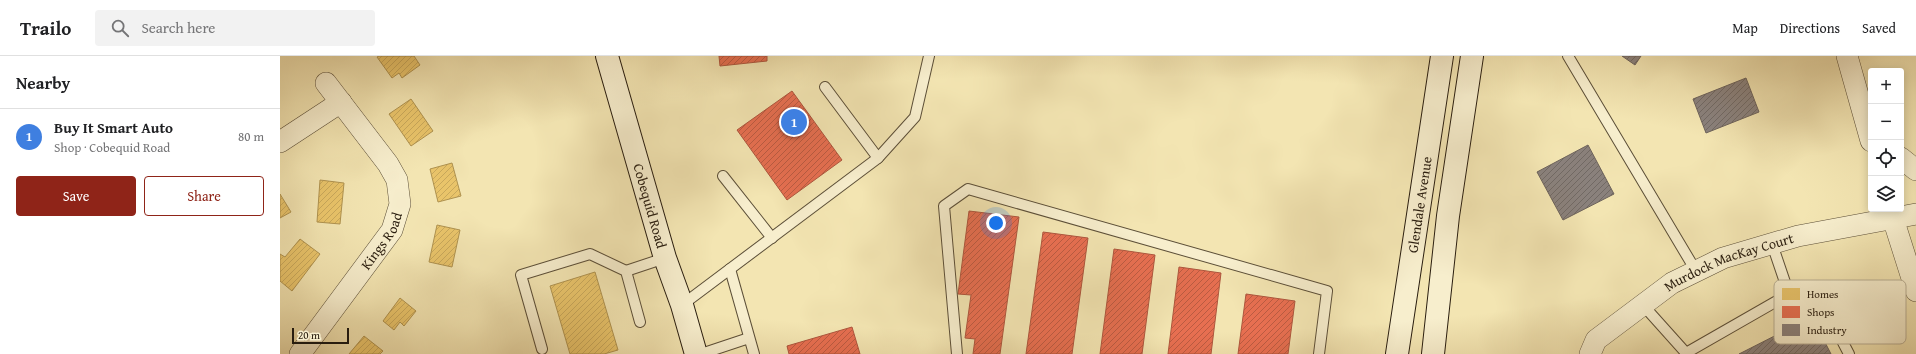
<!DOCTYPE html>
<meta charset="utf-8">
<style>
:root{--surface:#fff;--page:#f2f2f2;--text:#202124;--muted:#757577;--line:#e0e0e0;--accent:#8f2418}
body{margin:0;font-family:"Gentium Book Plus",serif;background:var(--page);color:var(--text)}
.controls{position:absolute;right:12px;top:12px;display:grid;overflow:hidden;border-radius:4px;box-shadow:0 2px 10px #0003}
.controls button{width:36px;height:36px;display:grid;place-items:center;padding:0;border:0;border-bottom:1px solid var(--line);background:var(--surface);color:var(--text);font:20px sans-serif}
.scale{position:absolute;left:12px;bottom:10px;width:57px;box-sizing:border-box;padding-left:4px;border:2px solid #291d0f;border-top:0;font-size:11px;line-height:14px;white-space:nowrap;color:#291d0f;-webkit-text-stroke:3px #f7eecd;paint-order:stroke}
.you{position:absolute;left:716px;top:167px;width:14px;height:14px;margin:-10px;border:3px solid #fff;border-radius:50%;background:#1a73e8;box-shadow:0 0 0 6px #1a73e833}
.badge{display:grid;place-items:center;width:26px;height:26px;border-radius:50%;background:var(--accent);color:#fff;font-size:13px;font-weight:700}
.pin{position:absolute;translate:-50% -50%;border:2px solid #fff;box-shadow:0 1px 4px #0006}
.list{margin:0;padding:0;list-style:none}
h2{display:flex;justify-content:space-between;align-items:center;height:52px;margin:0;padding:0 16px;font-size:17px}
h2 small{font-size:13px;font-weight:400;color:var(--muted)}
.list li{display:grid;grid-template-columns:26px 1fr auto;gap:12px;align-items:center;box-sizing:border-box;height:56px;padding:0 16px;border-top:1px solid var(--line)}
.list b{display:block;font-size:15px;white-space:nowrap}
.list p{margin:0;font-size:13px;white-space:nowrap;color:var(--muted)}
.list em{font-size:13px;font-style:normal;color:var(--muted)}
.actions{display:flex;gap:8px;padding:12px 16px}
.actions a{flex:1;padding:9px 0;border:1px solid var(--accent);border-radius:4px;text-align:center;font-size:14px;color:var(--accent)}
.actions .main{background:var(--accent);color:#fff}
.icon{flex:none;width:22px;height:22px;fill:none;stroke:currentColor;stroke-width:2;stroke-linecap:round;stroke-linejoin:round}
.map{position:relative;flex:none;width:1636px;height:298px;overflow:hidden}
header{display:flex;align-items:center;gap:24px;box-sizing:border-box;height:56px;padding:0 20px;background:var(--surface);border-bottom:1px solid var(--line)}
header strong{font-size:19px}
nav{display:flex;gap:22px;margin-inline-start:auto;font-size:14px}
.search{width:280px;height:36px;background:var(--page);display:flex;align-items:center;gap:10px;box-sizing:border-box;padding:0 14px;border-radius:4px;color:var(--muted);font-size:15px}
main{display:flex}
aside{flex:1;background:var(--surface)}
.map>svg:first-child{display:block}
</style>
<header>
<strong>Trailo</strong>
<div class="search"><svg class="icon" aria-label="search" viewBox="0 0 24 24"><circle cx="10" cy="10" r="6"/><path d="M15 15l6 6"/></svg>Search here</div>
<nav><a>Map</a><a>Directions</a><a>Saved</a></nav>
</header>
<main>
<aside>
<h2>Nearby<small></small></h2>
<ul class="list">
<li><span class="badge" style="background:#3f7fe0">1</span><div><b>Buy It Smart Auto</b><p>Shop · Cobequid Road</p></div><em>80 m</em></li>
</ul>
<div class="actions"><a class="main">Save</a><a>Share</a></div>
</aside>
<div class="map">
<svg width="1636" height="298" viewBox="0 0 1636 298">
<defs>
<pattern id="homes-hatch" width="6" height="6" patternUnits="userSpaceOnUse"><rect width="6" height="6" fill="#e9c46a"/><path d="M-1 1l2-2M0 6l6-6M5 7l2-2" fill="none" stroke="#c8a85b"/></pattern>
<pattern id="shops-hatch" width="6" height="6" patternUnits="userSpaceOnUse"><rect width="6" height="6" fill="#e76f51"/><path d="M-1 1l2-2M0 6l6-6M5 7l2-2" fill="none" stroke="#bb5b42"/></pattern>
<pattern id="industry-hatch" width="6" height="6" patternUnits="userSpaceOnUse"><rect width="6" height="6" fill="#8a817c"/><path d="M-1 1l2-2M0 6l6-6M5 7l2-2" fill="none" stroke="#716964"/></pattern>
</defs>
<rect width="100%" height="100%" fill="#f3e5b2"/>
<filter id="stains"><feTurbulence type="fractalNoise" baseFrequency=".005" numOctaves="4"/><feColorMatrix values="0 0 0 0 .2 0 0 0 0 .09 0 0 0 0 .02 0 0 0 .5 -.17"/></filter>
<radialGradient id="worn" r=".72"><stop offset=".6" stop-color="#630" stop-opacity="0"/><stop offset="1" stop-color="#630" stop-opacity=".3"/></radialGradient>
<g fill="url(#homes-hatch)" stroke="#af924f">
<polygon points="99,0 134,0 140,9 122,22 119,17 112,22 97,1"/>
<polygon points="131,43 153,75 131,90 109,58"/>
<polygon points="172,107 181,140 158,146 150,113"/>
<polygon points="40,124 64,127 60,168 37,166"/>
<polygon points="0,138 11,156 0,162"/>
<polygon points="157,169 180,174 172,211 149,206"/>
<polygon points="20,183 40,198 12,235 0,225 0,198 5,201"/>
<polygon points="315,216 338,294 324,298 290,298 270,230"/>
<polygon points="120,242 136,255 124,270 120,266 114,274 103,265"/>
<polygon points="84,280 103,295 100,298 69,298"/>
</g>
<g fill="url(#shops-hatch)" stroke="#ae563d">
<polygon points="439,0 487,0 487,5 440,10"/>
<polygon points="512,35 562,104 507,144 457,74"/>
<polygon points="689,155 739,161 720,298 693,298 695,283 685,282 691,239 678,238"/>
<polygon points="763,176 808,182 792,298 746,298"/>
<polygon points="834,193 875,199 862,298 820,298"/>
<polygon points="899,211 941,217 931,298 888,298"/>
<polygon points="966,238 1015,245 1008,298 958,298"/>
<polygon points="572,271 580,298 509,298 507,290"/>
</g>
<g fill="url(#industry-hatch)" stroke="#6d635b">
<polygon points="1342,0 1361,0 1355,9"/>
<polygon points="1466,22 1479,56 1426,77 1413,43"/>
<polygon points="1308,89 1334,138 1283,164 1257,116"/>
<polygon points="1532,261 1551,298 1459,298"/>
</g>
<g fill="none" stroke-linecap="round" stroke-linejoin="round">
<defs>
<g id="lane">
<polyline points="1288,0 1416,215"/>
<polyline points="598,102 635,61 649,0"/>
<polyline points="443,120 492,182"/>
<polyline points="450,213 474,298"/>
<polyline points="346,215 385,202"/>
<polyline points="1509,238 1543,248 1569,298"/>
<polyline points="402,249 598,102 545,31"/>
<polyline points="1363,249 1406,297 1509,238 1492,188"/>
<polyline points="262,293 241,219 310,198 346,215 360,266"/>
<polyline points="421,298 469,282"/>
<polyline points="677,298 664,150 688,133 1047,235 1039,298"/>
</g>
<g id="street">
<polyline points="1567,0 1591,85"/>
<polyline points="0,86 61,46"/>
<polyline points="1621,102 1636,114"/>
<polyline points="1610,153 1636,235"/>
<path id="s1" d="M 20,298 L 112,174 L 120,148 L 117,124 L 108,108 L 46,27"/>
<path id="s2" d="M 1310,298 L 1316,284 L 1392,227 L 1443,202 L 1518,180 L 1636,158"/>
</g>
<g id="secondary">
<path id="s3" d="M 327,0 L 385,202 L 402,249 L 416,298"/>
<path id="s4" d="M 1117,298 L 1162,0"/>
<polyline points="1153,298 1168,160 1192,0"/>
</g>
</defs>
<use href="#lane" stroke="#5c4f38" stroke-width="12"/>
<use href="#street" stroke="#5c4f38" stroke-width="22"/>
<use href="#secondary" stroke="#291d0f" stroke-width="24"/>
<use href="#lane" stroke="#f7eecd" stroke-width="10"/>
<use href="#street" stroke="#f7eecd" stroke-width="21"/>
<use href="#secondary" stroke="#f7eecd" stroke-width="22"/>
</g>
<g text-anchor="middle" stroke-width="4" stroke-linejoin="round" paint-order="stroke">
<g font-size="14" fill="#291d0f" stroke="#f7eecd">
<text dy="5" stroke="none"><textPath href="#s3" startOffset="156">Cobequid Road</textPath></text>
<text dy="5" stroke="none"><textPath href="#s4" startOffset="151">Glendale Avenue</textPath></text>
<text dy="5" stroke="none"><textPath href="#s1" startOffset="140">Kings Road</textPath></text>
<text dy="5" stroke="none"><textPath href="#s2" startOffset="171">Murdock MacKay Court</textPath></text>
</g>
</g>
<rect x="1494" y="224" width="132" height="64" rx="6" fill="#f7eecd" stroke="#b9af94" stroke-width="1"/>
<rect x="1502" y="232" width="18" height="12" fill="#e9c46a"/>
<rect x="1502" y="250" width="18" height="12" fill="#e76f51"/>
<rect x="1502" y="268" width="18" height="12" fill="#8a817c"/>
<g font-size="11" fill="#291d0f">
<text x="1527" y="242">Homes</text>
<text x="1527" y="260">Shops</text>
<text x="1527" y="278">Industry</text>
</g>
<rect width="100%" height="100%" filter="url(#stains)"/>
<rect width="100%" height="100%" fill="url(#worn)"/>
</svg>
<div class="controls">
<button>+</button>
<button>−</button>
<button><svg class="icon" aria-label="locate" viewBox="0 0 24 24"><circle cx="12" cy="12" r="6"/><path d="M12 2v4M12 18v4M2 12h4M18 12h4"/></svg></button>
<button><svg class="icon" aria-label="layers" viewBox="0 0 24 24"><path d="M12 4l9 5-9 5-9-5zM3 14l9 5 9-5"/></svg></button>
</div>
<div class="scale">20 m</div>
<div class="you"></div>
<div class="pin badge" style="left:514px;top:66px;background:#3f7fe0">1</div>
</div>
</main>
